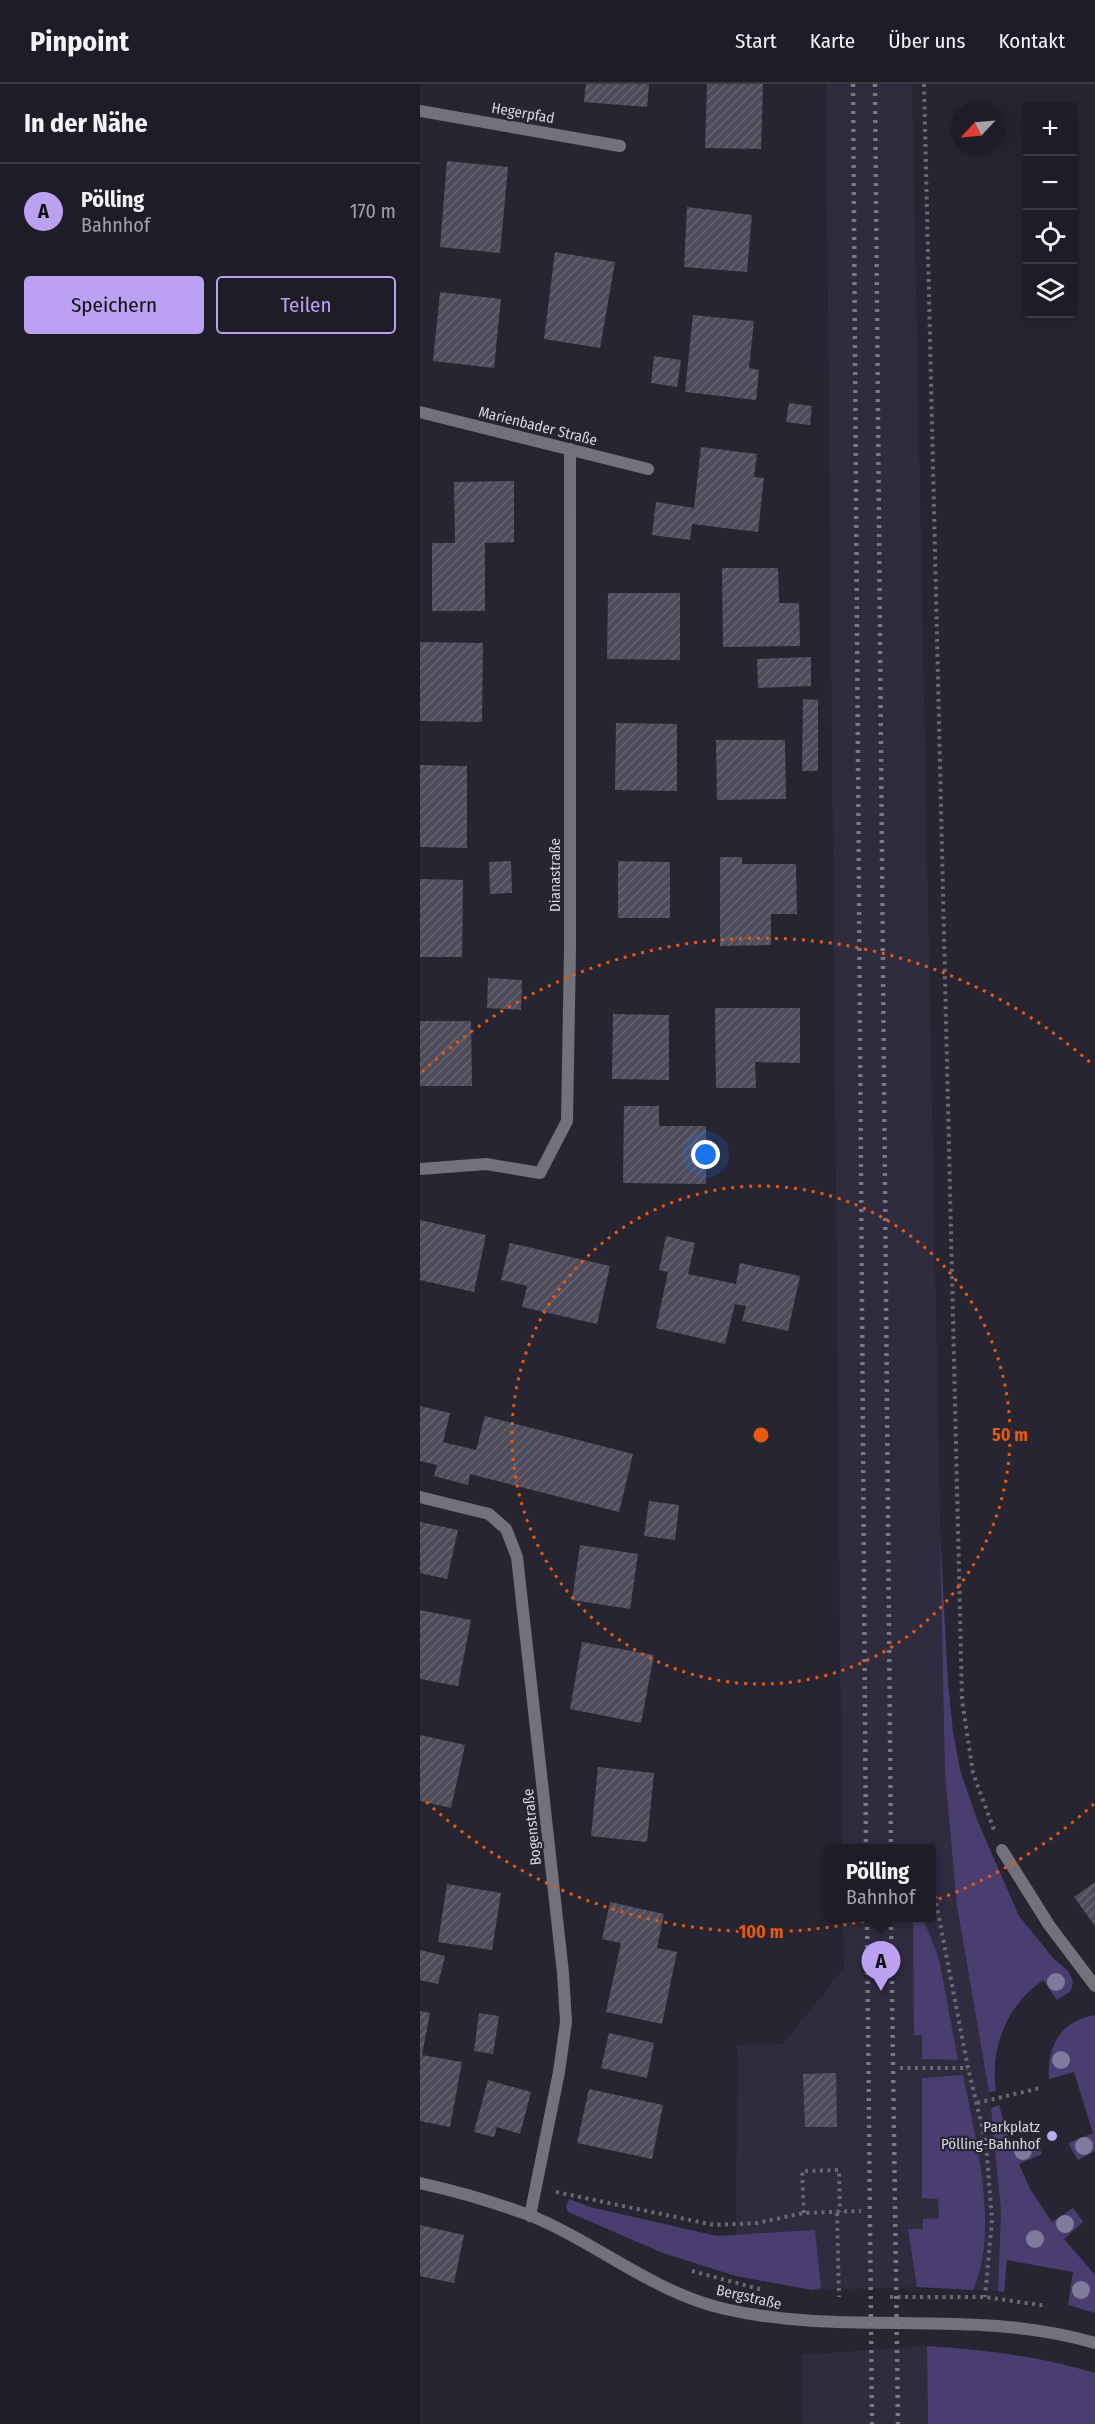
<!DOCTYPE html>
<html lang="de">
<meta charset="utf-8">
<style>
:root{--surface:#1e1c26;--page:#26252e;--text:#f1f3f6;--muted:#a1a1a7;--line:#3c3a43;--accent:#bca0f2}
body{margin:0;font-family:"Fira Sans Condensed",sans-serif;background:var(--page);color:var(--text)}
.controls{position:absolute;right:18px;top:18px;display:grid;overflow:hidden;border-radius:6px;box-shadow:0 3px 15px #0003}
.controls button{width:54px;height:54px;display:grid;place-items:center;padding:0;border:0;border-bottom:2px solid var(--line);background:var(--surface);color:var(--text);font:30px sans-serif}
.compass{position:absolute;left:531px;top:18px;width:54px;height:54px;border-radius:50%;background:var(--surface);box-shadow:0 3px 15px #0003;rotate:244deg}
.you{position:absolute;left:286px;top:1071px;width:21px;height:21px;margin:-15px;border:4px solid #fff;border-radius:50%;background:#1a73e8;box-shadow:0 0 0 9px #1a73e833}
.badge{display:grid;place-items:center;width:39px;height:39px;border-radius:50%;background:var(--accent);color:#111;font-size:20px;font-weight:700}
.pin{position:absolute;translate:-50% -50px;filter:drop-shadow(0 2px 3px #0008)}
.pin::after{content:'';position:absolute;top:32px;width:21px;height:18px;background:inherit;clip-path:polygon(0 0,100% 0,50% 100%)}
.popup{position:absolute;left:405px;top:1760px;width:111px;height:78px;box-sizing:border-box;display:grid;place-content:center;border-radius:6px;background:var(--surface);filter:drop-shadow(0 2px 4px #0005);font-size:20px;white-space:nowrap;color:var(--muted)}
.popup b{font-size:22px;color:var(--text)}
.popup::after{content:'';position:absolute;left:50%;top:100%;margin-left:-12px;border:12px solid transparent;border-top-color:var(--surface)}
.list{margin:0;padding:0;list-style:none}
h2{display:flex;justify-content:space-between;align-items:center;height:78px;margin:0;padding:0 24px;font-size:26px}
h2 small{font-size:20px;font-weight:400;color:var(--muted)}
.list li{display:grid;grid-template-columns:39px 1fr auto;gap:18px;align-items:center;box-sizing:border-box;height:96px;padding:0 24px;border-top:2px solid var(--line)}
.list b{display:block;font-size:22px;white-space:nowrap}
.list p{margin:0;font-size:20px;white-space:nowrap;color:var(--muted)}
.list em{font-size:20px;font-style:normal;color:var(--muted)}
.actions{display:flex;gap:12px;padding:18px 24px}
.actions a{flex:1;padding:14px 0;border:2px solid var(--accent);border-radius:6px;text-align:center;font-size:21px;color:var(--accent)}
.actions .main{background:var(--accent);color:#111}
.icon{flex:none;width:33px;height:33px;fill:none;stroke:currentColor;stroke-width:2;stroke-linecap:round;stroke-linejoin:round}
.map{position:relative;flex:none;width:675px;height:2340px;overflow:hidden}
header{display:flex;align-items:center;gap:36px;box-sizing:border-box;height:84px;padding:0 30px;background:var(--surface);border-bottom:2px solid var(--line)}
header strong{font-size:28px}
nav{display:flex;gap:33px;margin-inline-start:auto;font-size:21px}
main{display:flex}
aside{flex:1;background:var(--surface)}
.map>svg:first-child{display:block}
</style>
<header>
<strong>Pinpoint</strong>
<nav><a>Start</a><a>Karte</a><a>Über uns</a><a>Kontakt</a></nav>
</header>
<main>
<aside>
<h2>In der Nähe<small></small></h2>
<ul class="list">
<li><span class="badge">A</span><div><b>Pölling</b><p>Bahnhof</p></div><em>170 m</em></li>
</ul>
<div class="actions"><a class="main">Speichern</a><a>Teilen</a></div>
</aside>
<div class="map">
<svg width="675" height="2340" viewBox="0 0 675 2340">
<defs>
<pattern id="building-hatch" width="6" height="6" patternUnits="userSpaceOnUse" patternTransform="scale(1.5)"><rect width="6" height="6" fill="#4e4b5b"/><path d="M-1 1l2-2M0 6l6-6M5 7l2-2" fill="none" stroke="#676472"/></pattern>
</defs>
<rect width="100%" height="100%" fill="#282533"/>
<g fill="#302c40">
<polygon points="406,0 492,0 525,1690 537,1822 569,2008 577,2074 581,2126 578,2207 497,2203 392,2206 316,2192 317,1961 363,1960 424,1884 423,1834 512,1834 512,1764 422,1764"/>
<polygon points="507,2262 508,2340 382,2340 381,2271"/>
</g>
<g fill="#4a3e71">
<path d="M 520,1448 L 528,1599 L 533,1648 L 540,1686 L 558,1738 L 599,1832 L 634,1875 L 648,1887 L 653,1897 L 651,1907 L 637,1916 L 623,1896 C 586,1922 570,1964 576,2007 L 569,2008 L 537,1822 L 525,1690 Z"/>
<polygon points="493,1834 503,1834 519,1875 538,1976 502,1975 502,1951 494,1951"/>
<path d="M 675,1931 L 675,2067 L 658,2076 L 648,2059 L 673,2049 L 654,1988 L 629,1995 C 627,1962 640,1937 675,1931 Z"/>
<path d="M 543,1991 C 555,2053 580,2146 553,2206 L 497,2203 L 488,2145 L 503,2145 L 503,2135 L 519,2134 L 518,2115 L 502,2114 L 502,1994 Z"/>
<polygon points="579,2021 591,2062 615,2054 622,2070 599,2080 610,2105 632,2138 653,2124 663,2138 644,2155 675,2191 675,2229 648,2221 653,2188 587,2176 584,2208 578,2207 581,2126 571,2024"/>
<polygon points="149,2115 170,2123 297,2152 395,2146 401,2204 392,2206 316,2192 243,2169 148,2128 146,2123"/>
<path d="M 507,2262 C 564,2266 621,2272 675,2289 L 675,2340 L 508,2340 Z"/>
</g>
<g fill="url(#building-hatch)">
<polygon points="166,0 229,0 227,23 164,18"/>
<polygon points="287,0 343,0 341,65 285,64"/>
<polygon points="27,77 88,83 80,169 20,163"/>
<polygon points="267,123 332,131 327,188 264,183"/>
<polygon points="135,168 195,178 180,264 124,255"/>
<polygon points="20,208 81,215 74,284 13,277"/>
<polygon points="273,231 334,237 329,284 339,286 336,316 265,308"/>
<polygon points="234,272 261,276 257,303 231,299"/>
<polygon points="369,319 392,322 390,341 366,338"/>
<polygon points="281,363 337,370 334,393 344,394 338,448 272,440 270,456 232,451 236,418 274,424"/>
<polygon points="94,397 94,458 65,459 65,527 12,527 12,459 35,459 34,398"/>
<polygon points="302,484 358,484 359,519 379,519 380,562 303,563"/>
<polygon points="188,509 260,509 260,576 187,575"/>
<polygon points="0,558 63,559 62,638 0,637"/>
<polygon points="391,573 391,602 338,604 337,575"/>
<polygon points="383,615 398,616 398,687 382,687"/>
<polygon points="196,639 257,640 257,707 195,706"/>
<polygon points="296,656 365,656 366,715 297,716"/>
<polygon points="0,681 47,682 47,764 0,763"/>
<polygon points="300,773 322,773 322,780 376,780 377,830 351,830 351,861 300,862"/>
<polygon points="91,777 92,809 70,810 69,778"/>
<polygon points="198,777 250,778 250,834 198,834"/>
<polygon points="0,795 43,796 42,873 0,873"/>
<polygon points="68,894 102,896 101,926 67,924"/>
<polygon points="295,924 380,924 380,979 335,978 336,1004 296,1004"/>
<polygon points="193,930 249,931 249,996 192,995"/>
<polygon points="0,937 51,937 52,1002 0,1002"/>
<polygon points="204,1022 239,1022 239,1042 286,1042 286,1100 203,1099"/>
<polygon points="0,1136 66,1151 54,1208 0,1196"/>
<polygon points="246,1152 275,1159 268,1190 316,1200 320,1179 380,1192 368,1247 322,1237 326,1222 315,1220 305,1260 236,1244 248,1188 239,1186"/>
<polygon points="90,1159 190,1182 177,1240 102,1223 107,1202 81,1196"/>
<polygon points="0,1322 30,1329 23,1358 56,1366 65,1332 213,1370 199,1428 50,1390 48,1401 14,1392 17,1381 0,1377"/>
<polygon points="229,1417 259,1421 255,1456 224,1452"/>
<polygon points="0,1438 38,1446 27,1495 0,1489"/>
<polygon points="160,1461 218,1470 210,1525 152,1516"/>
<polygon points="0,1526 51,1536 38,1602 0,1595"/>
<polygon points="162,1558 234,1571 221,1639 150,1625"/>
<polygon points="0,1651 45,1661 31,1724 0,1717"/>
<polygon points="178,1683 234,1689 227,1758 171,1752"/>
<polygon points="675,1798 675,1842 654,1813"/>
<polygon points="27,1800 81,1809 72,1866 18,1858"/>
<polygon points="190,1818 244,1830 237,1864 257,1868 242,1940 186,1928 201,1859 182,1855"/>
<polygon points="0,1866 25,1872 18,1900 0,1896"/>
<polygon points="0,1927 10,1929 2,1971 42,1978 30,2043 0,2037"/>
<polygon points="59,1929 79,1932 73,1970 54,1967"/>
<polygon points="189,1949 234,1959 227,1994 181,1984"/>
<polygon points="416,1989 417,2043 385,2043 383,1990"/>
<polygon points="68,1996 111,2008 100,2050 77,2043 74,2053 54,2048"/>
<polygon points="169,2005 243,2021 232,2075 157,2059"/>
<polygon points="0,2141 44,2151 34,2199 0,2192"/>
</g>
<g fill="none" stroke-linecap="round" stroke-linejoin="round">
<g stroke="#6a6874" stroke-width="4" stroke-dasharray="3 4.5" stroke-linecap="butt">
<polyline points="504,0 542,1616 553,1689 574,1746"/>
<polyline points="512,1797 548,1984 566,2059 572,2136 565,2213"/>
<polyline points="480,1984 548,1984"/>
<polyline points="557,2019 620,2004"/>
<polyline points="136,2108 294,2141 337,2139 384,2129 441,2127"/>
<polyline points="384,2129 382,2087 419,2086 420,2128"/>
<polyline points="417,2129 419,2213"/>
<polyline points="272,2187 343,2206"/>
<polyline points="470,2213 565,2213 627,2222"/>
</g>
<polyline stroke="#73727a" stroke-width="12" points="582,1766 629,1841 675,1902"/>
<g stroke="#73727a" stroke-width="12">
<polyline points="0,27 200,62"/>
<polyline points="0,328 228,385"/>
<polyline points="0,1085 66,1080 120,1089 147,1037 150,866 150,365"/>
<polyline points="0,1413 69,1430 86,1445 97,1473 143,1889 146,1938 139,1988 110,2132"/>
<path d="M 0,2099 C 36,2107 74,2118 109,2131 C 176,2158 234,2209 305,2225 C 427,2253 554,2223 675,2259"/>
</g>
<g stroke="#7b7884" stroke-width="4.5" stroke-dasharray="3 6" stroke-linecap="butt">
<polyline points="433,0 446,1764"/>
<polyline points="455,0 471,1764"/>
<polyline points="447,1834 452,2340"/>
<polyline points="471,1834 478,2340"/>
</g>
</g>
<g fill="#807a9c">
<circle cx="636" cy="1898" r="9"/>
<circle cx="641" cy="1976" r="9"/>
<circle cx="664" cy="2062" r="9"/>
<circle cx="603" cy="2067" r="9"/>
<circle cx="645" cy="2140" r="9"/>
<circle cx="615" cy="2155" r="9"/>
<circle cx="661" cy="2206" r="9"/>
</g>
<g fill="none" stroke="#e8590c" stroke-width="3" stroke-dasharray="3 6">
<circle cx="341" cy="1351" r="249"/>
<path d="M674 1720A497 497 0 0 1 2 1714M2 988A497 497 0 0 1 674 982"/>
</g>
<circle fill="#b9aaf7" stroke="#282533" stroke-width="2" cx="632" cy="2052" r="6"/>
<g text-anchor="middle" stroke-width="4.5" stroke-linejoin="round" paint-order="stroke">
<g font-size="15" fill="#d6d5de" stroke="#282533">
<text transform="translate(103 29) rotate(10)" y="5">Hegerpfad</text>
<text transform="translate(118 342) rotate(14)" y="5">Marienbader Straße</text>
<text transform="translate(135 791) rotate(-90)" y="5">Dianastraße</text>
<text transform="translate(112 1743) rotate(-96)" y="5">Bogenstraße</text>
<text transform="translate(329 2213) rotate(13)" y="5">Bergstraße</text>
</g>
<g font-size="15" fill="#d6d5de" stroke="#282533" text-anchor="end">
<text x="620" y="2048">Parkplatz<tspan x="620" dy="17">Pölling-Bahnhof</tspan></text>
</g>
</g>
<circle cx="341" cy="1351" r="9" fill="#e8590c" stroke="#282533" stroke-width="3"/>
<g font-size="18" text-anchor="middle" font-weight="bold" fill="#e8590c" stroke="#282533" stroke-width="4.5" stroke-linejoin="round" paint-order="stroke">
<text x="590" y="1357">50 m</text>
<text x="341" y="1854">100 m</text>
</g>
</svg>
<div class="controls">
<button>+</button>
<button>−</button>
<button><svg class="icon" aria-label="locate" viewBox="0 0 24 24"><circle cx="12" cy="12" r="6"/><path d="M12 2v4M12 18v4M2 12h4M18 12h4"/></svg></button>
<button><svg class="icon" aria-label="layers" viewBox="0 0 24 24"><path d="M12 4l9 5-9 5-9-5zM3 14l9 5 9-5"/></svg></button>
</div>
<svg class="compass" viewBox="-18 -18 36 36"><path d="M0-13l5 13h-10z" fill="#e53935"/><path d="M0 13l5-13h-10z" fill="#a1a1a7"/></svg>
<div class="you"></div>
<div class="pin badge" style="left:461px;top:1907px">A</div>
<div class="popup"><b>Pölling</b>Bahnhof</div>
</div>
</main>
